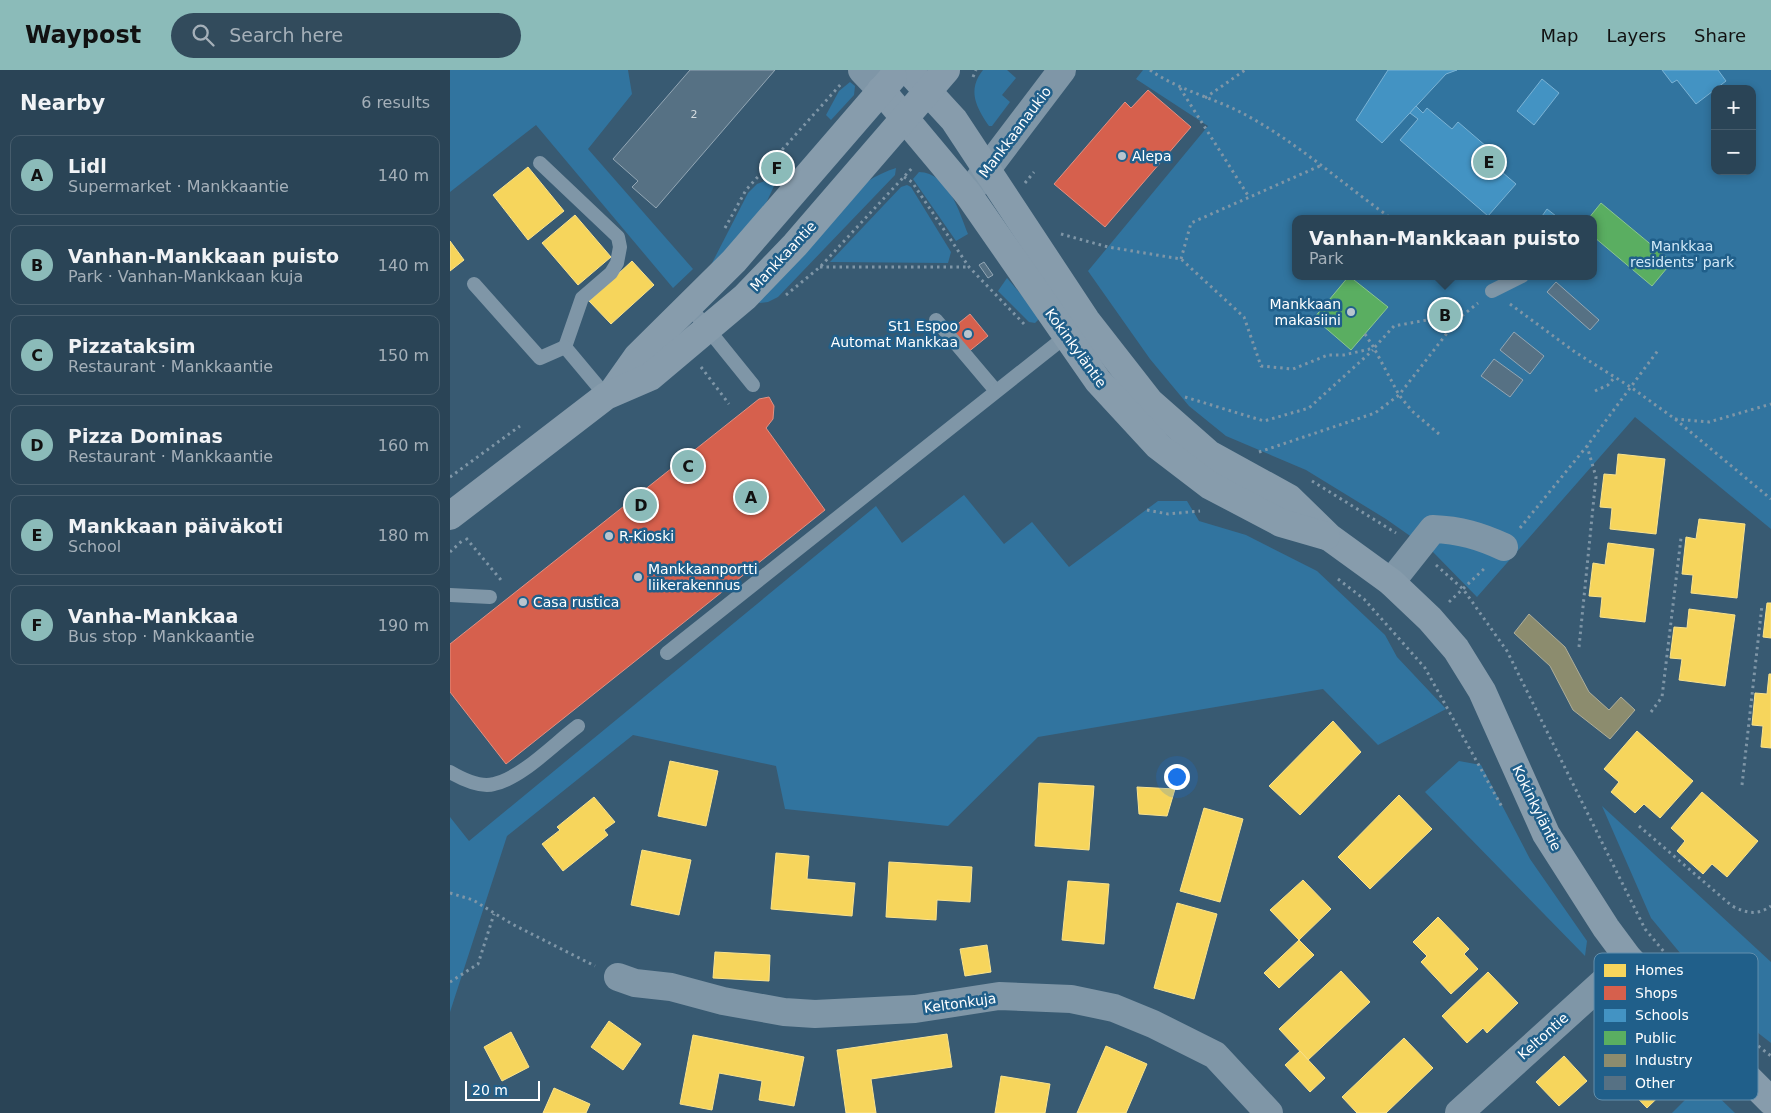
<!DOCTYPE html>
<meta charset="utf-8">
<style>
:root{--surface:#2a4456;--page:#324b5c;--text:#f1f3f6;--muted:#a5b0b9;--line:#465c6c;--accent:#8bbbb9}
body{margin:0;font-family:"DejaVu Sans",sans-serif;background:var(--page);color:var(--text)}
.controls{position:absolute;right:15px;top:15px;display:grid;overflow:hidden;border-radius:10px;box-shadow:0 2px 8px #0003}
.controls button{width:45px;height:45px;display:grid;place-items:center;padding:0;border:0;border-bottom:1px solid var(--line);background:var(--surface);color:var(--text);font:25px sans-serif}
.scale{position:absolute;left:15px;bottom:12px;width:75px;box-sizing:border-box;padding-left:5px;border:2px solid #fff;border-top:0;font-size:14px;line-height:18px;white-space:nowrap;color:#fff;-webkit-text-stroke:4px #205f8a;paint-order:stroke}
.you{position:absolute;left:726px;top:706px;width:18px;height:18px;margin:-12px;border:4px solid #fff;border-radius:50%;background:#1a73e8;box-shadow:0 0 0 8px #1a73e833}
.badge{display:grid;place-items:center;width:32px;height:32px;border-radius:50%;background:var(--accent);color:#111;font-size:16px;font-weight:700}
.pin{position:absolute;translate:-50% -50%;border:2px solid #fff;box-shadow:0 1px 5px #0006}
.popup{position:absolute;left:842px;top:145px;width:305px;height:65px;box-sizing:border-box;display:grid;place-content:center;border-radius:10px;background:var(--surface);filter:drop-shadow(0 1px 4px #0005);font-size:16px;white-space:nowrap;color:var(--muted)}
.popup b{font-size:19px;color:var(--text)}
.popup::after{content:'';position:absolute;left:50%;top:100%;margin-left:-10px;border:10px solid transparent;border-top-color:var(--surface)}
.list{margin:0;padding:0;list-style:none}
h2{display:flex;justify-content:space-between;align-items:center;height:65px;margin:0;padding:0 20px;font-size:21px}
h2 small{font-size:16px;font-weight:400;color:var(--muted)}
.list li{display:grid;grid-template-columns:32px 1fr auto;gap:15px;align-items:center;box-sizing:border-box;height:80px;margin:0 10px 10px;padding:0 10px;border:1px solid var(--line);border-radius:10px}
.list b{display:block;font-size:19px;white-space:nowrap}
.list p{margin:0;font-size:16px;white-space:nowrap;color:var(--muted)}
.list em{font-size:16px;font-style:normal;color:var(--muted)}
.icon{flex:none;width:28px;height:28px;fill:none;stroke:currentColor;stroke-width:2;stroke-linecap:round;stroke-linejoin:round}
.map{position:relative;flex:none;width:1321px;height:1043px;overflow:hidden}
header{display:flex;align-items:center;gap:30px;box-sizing:border-box;height:70px;padding:0 25px;background:var(--accent);color:#111}
header strong{font-size:24px}
nav{display:flex;gap:28px;margin-inline-start:auto;font-size:18px}
.search{width:350px;height:45px;background:var(--page);display:flex;align-items:center;gap:12px;box-sizing:border-box;padding:0 18px;border-radius:28px;color:var(--muted);font-size:19px}
main{display:flex}
aside{flex:1;background:var(--surface)}
.map>svg:first-child{display:block}
</style>
<header>
<strong>Waypost</strong>
<div class="search"><svg class="icon" aria-label="search" viewBox="0 0 24 24"><circle cx="10" cy="10" r="6"/><path d="M15 15l6 6"/></svg>Search here</div>
<nav><a>Map</a><a>Layers</a><a>Share</a></nav>
</header>
<main>
<aside>
<h2>Nearby<small>6 results</small></h2>
<ul class="list">
<li><span class="badge">A</span><div><b>Lidl</b><p>Supermarket · Mankkaantie</p></div><em>140 m</em></li>
<li><span class="badge">B</span><div><b>Vanhan-Mankkaan puisto</b><p>Park · Vanhan-Mankkaan kuja</p></div><em>140 m</em></li>
<li><span class="badge">C</span><div><b>Pizzataksim</b><p>Restaurant · Mankkaantie</p></div><em>150 m</em></li>
<li><span class="badge">D</span><div><b>Pizza Dominas</b><p>Restaurant · Mankkaantie</p></div><em>160 m</em></li>
<li><span class="badge">E</span><div><b>Mankkaan päiväkoti</b><p>School</p></div><em>180 m</em></li>
<li><span class="badge">F</span><div><b>Vanha-Mankkaa</b><p>Bus stop · Mankkaantie</p></div><em>190 m</em></li>
</ul>
</aside>
<div class="map">
<svg width="1321" height="1043" viewBox="0 0 1321 1043">
<rect width="100%" height="100%" fill="#385a72"/>
<g fill="#31749f" fill-rule="evenodd">
<polygon points="0,0 178,0 182,24 138,79 243,199 223,218 86,55 0,122"/>
<path d="M 533,0 L 557,0 L 566,8 L 552,25 L 560,32 L 542,56 L 539,56 C 526,37 517,20 533,0 Z"/>
<path d="M 693,0 L 1321,0 L 1321,459 L 1185,347 L 1027,527 L 983,482 L 936,449 L 856,400 L 776,366 L 739,336 L 700,289 L 638,201 L 758,56 L 686,9 ZM 1265,19 L 1302,19 L 1302,101 L 1265,101 ZM 846,149 L 1144,149 L 1144,206 L 846,206 Z"/>
<polygon points="400,12 405,16 404,25 381,50 376,45 389,21"/>
<path d="M 446,98 L 445,105 L 328,227 L 318,232 L 310,233 L 306,230 C 343,187 390,115 446,98 Z"/>
<path d="M 469,102 C 499,103 509,142 518,164 L 506,171 L 463,109 Z"/>
<polygon points="317,110 324,116 312,142 260,197 298,123 307,114"/>
<polygon points="457,115 461,117 501,182 498,193 380,192 451,117"/>
<polygon points="557,208 588,244 588,250 585,253 579,252 548,221"/>
<polygon points="514,425 554,474 582,452 619,497 708,431 737,431 749,451 796,465 867,501 935,565 947,587 996,639 928,675 873,619 588,667 498,756 335,739 326,696 183,665 57,766 0,942 0,747 19,771 426,436 452,473"/>
<polygon points="1009,691 1031,695 1080,789 1137,871 1135,886 975,722"/>
<polygon points="1152,736 1321,892 1321,973 1275,937 1201,848"/>
<polygon points="1253,1012 1285,1043 1222,1043"/>
</g>
<g fill="#f6d55c" stroke="#f9e28d">
<polygon points="78,97 114,141 78,170 43,125"/>
<polygon points="125,145 161,187 128,215 92,173"/>
<polygon points="0,171 14,190 0,201"/>
<polygon points="182,191 204,215 161,254 139,231"/>
<polygon points="1168,384 1215,389 1206,464 1160,459 1162,438 1150,437 1154,404 1166,405"/>
<polygon points="1249,449 1295,454 1287,528 1241,523 1243,505 1232,504 1236,467 1246,469"/>
<polygon points="1158,473 1204,479 1195,552 1150,547 1152,527 1139,526 1143,493 1155,495"/>
<polygon points="1317,533 1321,533 1321,568 1313,567"/>
<polygon points="1239,539 1285,545 1275,616 1229,610 1232,589 1220,588 1224,557 1237,558"/>
<polygon points="1319,604 1321,604 1321,678 1311,677 1313,656 1302,655 1305,623 1317,624"/>
<polygon points="883,651 911,682 850,745 819,716"/>
<polygon points="1187,661 1243,711 1210,748 1194,734 1185,743 1161,722 1169,712 1154,699"/>
<polygon points="220,691 268,701 256,756 208,746"/>
<polygon points="589,713 644,716 639,780 585,776"/>
<polygon points="687,717 725,719 717,746 689,744"/>
<polygon points="1252,722 1308,771 1277,807 1262,794 1253,804 1227,781 1235,771 1221,758"/>
<polygon points="949,725 982,759 920,819 888,787"/>
<polygon points="144,727 165,752 154,760 158,765 113,801 92,774 110,760 107,757"/>
<polygon points="754,738 793,749 770,832 730,821"/>
<polygon points="192,780 241,790 229,845 181,835"/>
<polygon points="326,783 359,786 357,809 405,813 402,846 321,839"/>
<polygon points="439,792 522,797 520,832 487,830 486,850 436,847"/>
<polygon points="853,810 881,839 849,870 820,840"/>
<polygon points="618,811 659,814 654,874 612,870"/>
<polygon points="727,833 767,844 744,929 704,918"/>
<polygon points="988,847 1019,879 1014,884 1028,899 1001,924 971,892 977,886 963,872"/>
<polygon points="849,870 864,885 829,918 814,903"/>
<polygon points="537,875 541,902 515,906 510,879"/>
<polygon points="265,882 320,885 319,911 263,908"/>
<polygon points="891,901 920,932 858,990 829,959"/>
<polygon points="1038,902 1068,933 1037,963 1033,958 1017,973 992,946"/>
<polygon points="159,951 191,974 173,1000 141,977"/>
<polygon points="1179,961 1226,1010 1197,1038 1150,989"/>
<polygon points="61,962 79,997 52,1011 34,977"/>
<polygon points="497,964 502,997 421,1009 426,1043 396,1043 387,980"/>
<polygon points="243,965 354,987 344,1036 309,1030 312,1011 269,1003 262,1040 230,1034"/>
<polygon points="954,968 983,998 936,1043 907,1043 892,1027"/>
<polygon points="656,976 697,994 676,1043 627,1043"/>
<polygon points="850,981 875,1008 860,1022 835,995"/>
<polygon points="1114,986 1137,1011 1109,1036 1086,1012"/>
<polygon points="551,1006 600,1014 595,1043 545,1043"/>
<polygon points="104,1018 140,1034 136,1043 93,1043"/>
</g>
<g fill="#d6604d" stroke="#e29082">
<polygon points="698,20 741,57 655,157 604,114 675,32 681,38"/>
<polygon points="520,244 538,266 517,283 499,261"/>
<polygon points="319,327 324,336 323,349 316,358 375,440 56,694 0,622 0,574 309,329"/>
</g>
<g fill="#4393c3" stroke="#7bb3d5">
<polygon points="938,0 1007,0 996,4 932,73 906,50"/>
<polygon points="1212,0 1268,0 1276,11 1246,34 1227,10 1222,13"/>
<polygon points="1092,9 1109,23 1084,55 1067,41"/>
<polygon points="966,36 973,43 977,38 1002,59 1008,52 1044,83 1038,90 1066,114 1038,146 950,70 968,49 960,43"/>
<polygon points="1097,139 1106,146 1110,149 1090,149"/>
</g>
<g fill="#5aae61" stroke="#8cc690">
<polygon points="1151,133 1222,192 1202,216 1144,167 1144,149 1138,149"/>
<polygon points="899,206 938,237 901,280 864,248"/>
</g>
<polygon fill="#8c8c6e" stroke="#aeae9a" points="1079,544 1115,577 1139,622 1159,640 1171,627 1185,640 1160,669 1123,640 1100,596 1064,563"/>
<g fill="#567184" stroke="#93a7b5">
<polygon points="240,0 325,0 206,138 182,117 188,111 163,89"/>
<polygon points="330,89 334,93 324,105 320,102"/>
<polygon points="534,192 543,205 538,208 529,195"/>
<polygon points="1106,212 1149,250 1140,260 1097,222"/>
<polygon points="1064,262 1094,286 1080,304 1050,280"/>
<polygon points="1044,289 1073,310 1060,327 1031,306"/>
</g>
<g fill="none" stroke-linecap="round" stroke-linejoin="round">
<g stroke="#7f96a7" stroke-width="3" stroke-dasharray="2.5 4" stroke-linecap="butt">
<path d="M 700,0 C 730,21 765,28 796,45 C 849,74 893,114 942,149"/>
<polyline points="523,7 526,0"/>
<polyline points="730,18 799,127"/>
<polyline points="755,28 795,0"/>
<polyline points="454,107 462,112 519,197 575,255"/>
<polyline points="575,113 584,102"/>
<polyline points="275,158 296,120 391,14"/>
<polyline points="611,164 658,177 731,189 794,247 811,296 843,299 878,285 894,285 924,278"/>
<polyline points="731,189 741,153 872,95"/>
<polyline points="370,197 518,197"/>
<polyline points="336,225 370,197 463,97"/>
<polyline points="1060,234 1125,282 1182,318 1225,349 1321,429"/>
<polyline points="915,264 924,278"/>
<polyline points="251,297 279,334"/>
<polyline points="1145,321 1158,315 1165,307"/>
<polyline points="735,327 814,351 859,338 923,280"/>
<polyline points="1225,349 1259,352 1321,334"/>
<polyline points="989,364 962,341 949,325 924,278 944,256 988,248 1008,249"/>
<polyline points="809,382 925,343 949,325 1008,249 1028,233"/>
<polyline points="0,407 70,356"/>
<polyline points="862,411 946,463"/>
<polyline points="697,440 718,444 750,441"/>
<polyline points="1070,458 1137,376 1209,279"/>
<polyline points="16,468 51,510"/>
<polyline points="0,482 14,469"/>
<polyline points="986,495 1013,519 1057,581 1195,859 1220,889"/>
<polyline points="888,509 914,529 975,598 1052,737"/>
<polyline points="999,532 1036,497"/>
<polyline points="1129,577 1146,407 1137,376"/>
<polyline points="1201,642 1212,627 1231,468"/>
<polyline points="1292,715 1312,535"/>
<path d="M 1189,756 L 1282,836 C 1296,843 1307,846 1321,836"/>
<polyline points="0,823 23,830 62,854 145,896"/>
<polyline points="0,912 28,894 44,844"/>
<polyline points="1298,968 1321,986"/>
</g>
<g stroke="#7f96a7" stroke-width="14">
<polyline points="90,93 168,167 170,177 167,193 161,203 132,228 115,277"/>
<polyline points="24,214 90,288 115,277 156,326"/>
<polyline points="1042,221 1072,206"/>
<polyline points="240,237 303,315"/>
<polyline points="486,250 546,321"/>
<polyline points="0,525 40,527"/>
<polyline points="217,583 620,263"/>
<path d="M 0,702 C 12,709 30,718 44,714 C 72,708 105,673 128,656"/>
</g>
<g stroke="#7f96a7" stroke-width="28">
<polyline points="412,0 431,20"/>
<polyline points="518,124 612,0"/>
<path d="M 941,512 L 983,459 C 1010,460 1030,466 1054,477"/>
<polyline points="168,907 185,913 221,917 273,931 334,942 365,944 465,939 549,926 621,929 664,938 703,954 765,985 819,1043"/>
<polyline points="1009,1043 1179,889"/>
</g>
<g stroke="#879cac" stroke-width="28">
<polyline points="458,0 504,50 636,250 700,332 759,384 839,428 879,467 941,512 980,549 1006,579 1032,621 1096,764 1156,858 1179,889 1321,1031"/>
<polyline points="431,20 518,124 648,311 708,376 759,415 831,453 876,466"/>
<polyline points="163,321 187,287 284,191 443,7"/>
<polyline points="0,446 156,326 200,307 295,227 345,175 496,0"/>
</g>
</g>
<g fill="#b9c5ce" stroke="#205f8a" stroke-width="2">
<circle cx="672" cy="86" r="5"/>
<circle cx="901" cy="242" r="5"/>
<circle cx="518" cy="264" r="5"/>
<circle cx="159" cy="466" r="5"/>
<circle cx="188" cy="507" r="5"/>
<circle cx="73" cy="532" r="5"/>
</g>
<g text-anchor="middle" stroke-width="5" stroke-linejoin="round" paint-order="stroke">
<g font-size="11" fill="#d5dce0">
<text x="244" y="48">2</text>
</g>
<g font-size="14" fill="#fff" stroke="#205f8a">
<text transform="translate(565 62) rotate(-53)" y="5">Mankkaanaukio</text>
<text transform="translate(333 186) rotate(-47)" y="5">Mankkaantie</text>
<text transform="translate(626 278) rotate(54)" y="5">Kokinkyläntie</text>
<text transform="translate(1087 738) rotate(64)" y="5">Kokinkyläntie</text>
<text transform="translate(510 933) rotate(-8)" y="5">Keltonkuja</text>
<text transform="translate(1093 966) rotate(-42)" y="5">Keltontie</text>
</g>
<g font-size="14" fill="#fff" stroke="#205f8a" text-anchor="start">
<text x="682" y="91">Alepa</text>
<text x="891" y="239" text-anchor="end">Mankkaan<tspan x="891" dy="16">makasiini</tspan></text>
<text x="508" y="261" text-anchor="end">St1 Espoo<tspan x="508" dy="16">Automat Mankkaa</tspan></text>
<text x="169" y="471">R-Kioski</text>
<text x="198" y="504">Mankkaanportti<tspan x="198" dy="16">liikerakennus</tspan></text>
<text x="83" y="537">Casa rustica</text>
</g>
<g font-size="14" fill="#d1e9f8" stroke="#205f8a">
<text x="1232" y="181">Mankkaa<tspan x="1232" dy="16">residents' park</tspan></text>
</g>
</g>
<rect x="1144" y="883" width="164" height="147" rx="8" fill="#205f8a" stroke="#638fad" stroke-width="1"/>
<rect x="1154" y="894" width="22" height="13" fill="#f6d55c"/>
<rect x="1154" y="916" width="22" height="14" fill="#d6604d"/>
<rect x="1154" y="939" width="22" height="13" fill="#4393c3"/>
<rect x="1154" y="961" width="22" height="14" fill="#5aae61"/>
<rect x="1154" y="984" width="22" height="13" fill="#8c8c6e"/>
<rect x="1154" y="1006" width="22" height="14" fill="#567184"/>
<g font-size="14" fill="#fff">
<text x="1185" y="905">Homes</text>
<text x="1185" y="928">Shops</text>
<text x="1185" y="950">Schools</text>
<text x="1185" y="973">Public</text>
<text x="1185" y="995">Industry</text>
<text x="1185" y="1018">Other</text>
</g>
</svg>
<div class="controls">
<button>+</button>
<button>−</button>
</div>
<div class="scale">20 m</div>
<div class="you"></div>
<div class="pin badge" style="left:301px;top:427px">A</div>
<div class="pin badge" style="left:995px;top:245px">B</div>
<div class="popup"><b>Vanhan-Mankkaan puisto</b>Park</div>
<div class="pin badge" style="left:238px;top:396px">C</div>
<div class="pin badge" style="left:191px;top:435px">D</div>
<div class="pin badge" style="left:1039px;top:92px">E</div>
<div class="pin badge" style="left:327px;top:98px">F</div>
</div>
</main>
